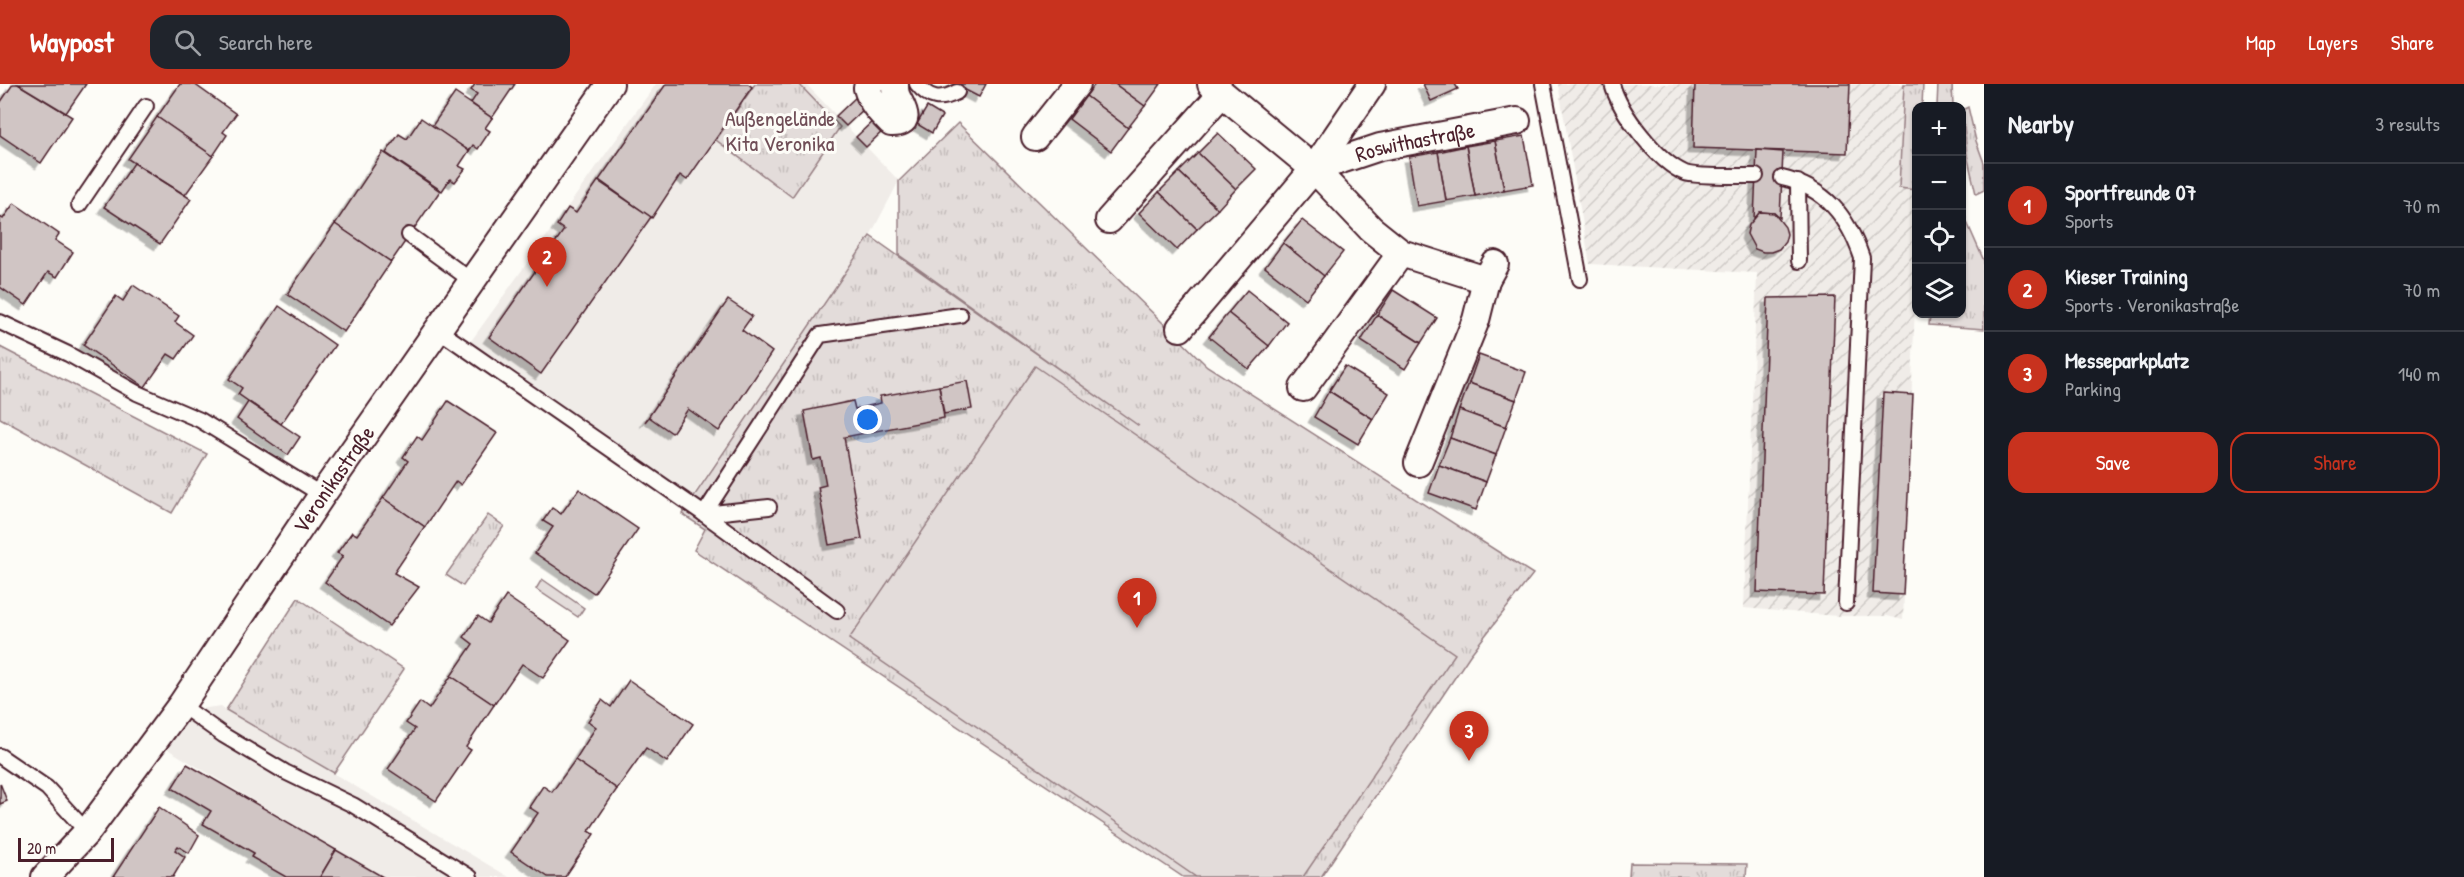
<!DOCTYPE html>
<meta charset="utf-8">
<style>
:root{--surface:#171b24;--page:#20242c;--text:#f1f3f6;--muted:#9ea1a6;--line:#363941;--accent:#c8321e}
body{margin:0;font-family:"Patrick Hand",sans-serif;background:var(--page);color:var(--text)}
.controls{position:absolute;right:18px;top:18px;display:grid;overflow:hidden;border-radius:12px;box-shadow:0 2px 4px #0004}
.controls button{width:54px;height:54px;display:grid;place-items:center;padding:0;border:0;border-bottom:2px solid var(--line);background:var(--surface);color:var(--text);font:30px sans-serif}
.scale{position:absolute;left:18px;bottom:15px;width:96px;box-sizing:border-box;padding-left:6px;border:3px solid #4a1f2b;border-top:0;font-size:16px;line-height:21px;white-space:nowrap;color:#4a1f2b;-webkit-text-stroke:4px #fdfcf7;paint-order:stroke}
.you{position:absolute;left:868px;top:336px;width:21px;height:21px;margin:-15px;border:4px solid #fff;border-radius:50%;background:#1a73e8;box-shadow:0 0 0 9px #1a73e833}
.badge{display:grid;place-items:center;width:39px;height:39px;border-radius:50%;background:var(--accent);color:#fff;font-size:20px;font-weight:700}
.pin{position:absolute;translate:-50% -50px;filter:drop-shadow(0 2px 3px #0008)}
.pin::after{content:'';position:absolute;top:32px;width:21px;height:18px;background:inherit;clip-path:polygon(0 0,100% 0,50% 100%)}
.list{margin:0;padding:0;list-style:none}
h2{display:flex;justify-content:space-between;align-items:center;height:78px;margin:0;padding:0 24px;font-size:26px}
h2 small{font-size:20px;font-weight:400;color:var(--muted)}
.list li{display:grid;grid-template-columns:39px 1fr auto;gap:18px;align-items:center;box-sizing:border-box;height:84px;padding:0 24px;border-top:2px solid var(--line)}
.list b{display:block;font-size:22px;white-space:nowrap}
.list p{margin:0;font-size:20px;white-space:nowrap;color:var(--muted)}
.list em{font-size:20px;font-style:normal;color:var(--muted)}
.actions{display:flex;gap:12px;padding:18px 24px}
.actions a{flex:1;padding:14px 0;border:2px solid var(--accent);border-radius:18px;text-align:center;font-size:21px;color:var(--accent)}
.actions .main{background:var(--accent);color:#fff}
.icon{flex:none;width:33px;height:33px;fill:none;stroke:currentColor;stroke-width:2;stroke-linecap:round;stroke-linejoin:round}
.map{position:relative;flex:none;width:1984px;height:793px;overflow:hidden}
header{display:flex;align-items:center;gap:36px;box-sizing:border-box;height:84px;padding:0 30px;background:var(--accent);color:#fff}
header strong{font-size:28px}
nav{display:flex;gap:33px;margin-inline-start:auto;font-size:21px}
.search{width:420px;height:54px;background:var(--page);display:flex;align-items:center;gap:15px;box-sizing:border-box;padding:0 21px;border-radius:18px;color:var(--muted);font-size:22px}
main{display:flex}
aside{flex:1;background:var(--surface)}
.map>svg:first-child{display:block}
</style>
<header>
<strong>Waypost</strong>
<div class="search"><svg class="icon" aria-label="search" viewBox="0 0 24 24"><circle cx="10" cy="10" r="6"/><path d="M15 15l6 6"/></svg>Search here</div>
<nav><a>Map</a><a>Layers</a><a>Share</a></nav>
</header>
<main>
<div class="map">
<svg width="1984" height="793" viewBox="0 0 1984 793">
<defs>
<pattern id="industrial-furrows" width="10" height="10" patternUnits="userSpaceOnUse" patternTransform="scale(1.5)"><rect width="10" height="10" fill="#f0ece8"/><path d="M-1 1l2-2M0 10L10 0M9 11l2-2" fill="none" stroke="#cfcac7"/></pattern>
<pattern id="grass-tufts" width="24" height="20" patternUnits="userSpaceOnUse" patternTransform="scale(1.5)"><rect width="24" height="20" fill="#e3dcda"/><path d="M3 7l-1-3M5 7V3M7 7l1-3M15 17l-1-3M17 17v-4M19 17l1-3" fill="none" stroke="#c4bcbb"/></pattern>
<filter id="shadow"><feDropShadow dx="-5.5" dy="5.5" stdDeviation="0" flood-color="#0004"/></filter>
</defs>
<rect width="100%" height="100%" fill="#fdfcf7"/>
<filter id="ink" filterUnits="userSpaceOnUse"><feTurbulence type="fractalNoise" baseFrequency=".0167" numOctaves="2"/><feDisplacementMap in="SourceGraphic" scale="12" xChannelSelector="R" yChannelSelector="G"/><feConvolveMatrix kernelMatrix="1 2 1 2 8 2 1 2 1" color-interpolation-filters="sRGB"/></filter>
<g filter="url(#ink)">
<g fill="#f0ece8">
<polygon points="656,0 806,0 899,97 870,152 689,417 466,264"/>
<polygon points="221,622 226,626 509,793 320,793 336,766 159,660 184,627"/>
</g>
<polygon fill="url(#industrial-furrows)" points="1558,0 1904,0 1899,104 1916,106 1916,194 1903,536 1887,532 1837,532 1744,524 1757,189 1590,180"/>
<g fill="url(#grass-tufts)" stroke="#967e82" stroke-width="1.5">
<polygon points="755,0 799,0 840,43 792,113 716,56"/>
<polygon points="1904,0 1923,0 1922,22 1916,22 1916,106 1899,104"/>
<polygon points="1938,0 1952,0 1953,22 1937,22"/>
<polygon points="1968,23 1976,57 1984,79 1984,106 1976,110 1967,71 1962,26"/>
<polygon points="958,39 1207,282 1533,490 1470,571 1321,793 1183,793 694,466 705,445 682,430 870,152 1139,342 899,171 899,97"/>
<polygon points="1962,119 1966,136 1984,177 1984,245 1929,241 1930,230 1962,230"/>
<polygon points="0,263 207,370 172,429 0,334"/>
<polygon points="488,431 504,442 463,502 446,491"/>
<polygon points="542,495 584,524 578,533 536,505"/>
<polygon points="298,514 404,585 334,689 226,626"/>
<polygon points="1630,779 1747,780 1746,793 1629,793"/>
</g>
<polygon fill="#e3dcda" stroke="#967e82" stroke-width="1.5" points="1035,282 1455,570 1303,793 1196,793 849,555"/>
<g fill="#d0c5c4" stroke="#4a1f2b" stroke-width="1.5" filter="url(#shadow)">
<polygon points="13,0 18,0 72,33 41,79 0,51 0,19"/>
<polygon points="18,0 86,0 66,29"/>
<polygon points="180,0 194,0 236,30 223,48 227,51 213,72 157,33"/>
<polygon points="475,0 515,0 492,34 471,19 477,10 471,6"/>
<polygon points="666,0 748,0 752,3 687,96 680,91 652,134 599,96"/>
<polygon points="954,0 986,0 979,13"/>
<polygon points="1095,0 1115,0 1145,22 1128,44 1086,12"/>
<polygon points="1115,0 1161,0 1145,22"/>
<polygon points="1423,0 1455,0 1458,5 1431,17"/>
<polygon points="1695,0 1850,0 1847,69 1693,64"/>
<polygon points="455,9 492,34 485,44 490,47 478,65 473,61 469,67 432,42"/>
<polygon points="857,12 867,22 846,42 836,32"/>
<polygon points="1086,12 1128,44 1111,67 1069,35"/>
<polygon points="927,23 942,32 932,49 917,40"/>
<polygon points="157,33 213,72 185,111 128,75"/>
<polygon points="877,33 887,43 866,63 856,53"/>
<polygon points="421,34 469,67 459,82 465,85 455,98 450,95 442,107 386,69 399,50 407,55"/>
<polygon points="1218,49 1256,85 1236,105 1198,69"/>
<polygon points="1524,52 1533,101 1504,106 1495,57"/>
<polygon points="1495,57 1504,106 1475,112 1466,62"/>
<polygon points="1466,62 1475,112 1446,117 1438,68"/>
<polygon points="1757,66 1783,68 1780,134 1774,129 1760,128 1754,135"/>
<polygon points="383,68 440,107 391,178 335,140"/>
<polygon points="1438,68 1446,117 1417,122 1409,73"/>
<polygon points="1198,69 1236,105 1218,125 1179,88"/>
<polygon points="134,79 191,115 160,160 104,123"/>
<polygon points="1179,88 1218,125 1197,145 1159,108"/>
<polygon points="598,97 651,133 541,290 489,253 564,146 557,141 568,124 576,129"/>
<polygon points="1159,108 1197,145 1177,166 1139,129"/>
<polygon points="14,119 59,150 55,156 73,168 57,193 48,188 26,221 0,203 0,133 3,135"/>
<polygon points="1760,128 1774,129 1785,143 1787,150 1785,158 1779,165 1771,168 1763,168 1755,165 1747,150 1749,141"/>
<polygon points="1302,136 1343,168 1324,192 1283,159"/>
<polygon points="335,140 391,178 344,248 287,210"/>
<polygon points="1283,159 1324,192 1306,215 1265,183"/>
<polygon points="133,201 179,232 175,238 193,251 176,275 168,270 145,303 83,261 116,212 123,217"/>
<polygon points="1247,206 1287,238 1269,262 1228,229"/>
<polygon points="1393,206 1437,234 1421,259 1377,231"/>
<polygon points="1835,213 1824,511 1757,508 1768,214"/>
<polygon points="728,216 752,232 742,246 772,268 719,347 688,325 672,349 649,333 645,338"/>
<polygon points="279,222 335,261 281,340 238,310 242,304 229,295"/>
<polygon points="1228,229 1269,262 1249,285 1209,253"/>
<polygon points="1377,231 1421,259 1405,285 1361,257"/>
<polygon points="1479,271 1526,288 1516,316 1469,299"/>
<polygon points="1345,282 1389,309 1373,335 1329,307"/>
<polygon points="967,297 972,325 944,330 939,302"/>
<polygon points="1469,299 1516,316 1506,343 1459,326"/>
<polygon points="939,302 944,334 844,353 862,455 829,461 818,403 826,401 821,374 813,376 804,327 853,317 855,325 881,319 880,312"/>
<polygon points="1329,307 1373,335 1358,360 1314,333"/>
<polygon points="1883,309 1913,311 1903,511 1873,509"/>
<polygon points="448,317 497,349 461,401 456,397 425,443 383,414 408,377 403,373 417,352 422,356"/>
<polygon points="248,318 300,353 288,371 237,335"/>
<polygon points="1459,326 1506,343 1496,371 1450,354"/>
<polygon points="1450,354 1496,371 1486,398 1439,381"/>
<polygon points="1439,381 1486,398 1476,426 1429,409"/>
<polygon points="579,405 638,445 594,509 535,469 553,443 543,437 552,424 561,430"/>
<polygon points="383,414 425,443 394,489 419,503 389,542 325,498 343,472 337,469 352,448 357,451"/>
<polygon points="506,512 570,556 543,594 522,580 494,621 451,592 473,560 464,553 478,532 488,539"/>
<polygon points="451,592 494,621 466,663 471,666 436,717 388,685 415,645 406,639 420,618 429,625"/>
<polygon points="629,596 693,640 667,678 646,664 617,705 575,676 596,643 588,637 602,616 611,623"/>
<polygon points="575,676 617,705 589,747 594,750 565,793 548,793 511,768 538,729 529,723 543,702 552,708"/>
<polygon points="187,680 336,766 320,793 286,793 251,773 254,769 203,740 211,727 172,704"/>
<polygon points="0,699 7,717 0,720"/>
<polygon points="159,723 199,751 189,769 178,762 175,766 185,773 173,793 113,793"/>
<polygon points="336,766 383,793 320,793"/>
</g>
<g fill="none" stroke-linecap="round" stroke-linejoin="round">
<defs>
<g id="service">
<path d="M 917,0 C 929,15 940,17 957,8"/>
<polyline points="1543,0 1580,195"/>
<path d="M 1612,0 C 1620,29 1658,78 1685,89 C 1695,93 1742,92 1756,92"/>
<path d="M 1782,94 C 1826,104 1848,133 1862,174 L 1846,519"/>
<polyline points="1798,98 1799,177"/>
<polyline points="79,121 146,22"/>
<polyline points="409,151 472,197"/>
<polyline points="0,238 68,270 137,309 200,336 322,411"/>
<polyline points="437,245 704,430 837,527"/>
<polyline points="704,430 820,251 960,231"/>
<polyline points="704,430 769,423"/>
<polyline points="181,621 223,651 285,688 353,721 470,793"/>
<polyline points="0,672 47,704 87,748"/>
</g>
<g id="minor">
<path d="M 870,0 L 867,4 C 871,19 880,28 891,39 C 917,40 898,19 896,10 C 895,7 895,3 895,0"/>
<polyline points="1211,0 1314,85 1371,145 1401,169 1486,196 1495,180"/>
<polyline points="1035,53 1077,0"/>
<path id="s1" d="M 1314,85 L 1380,63 L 1517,37"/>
<polyline points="1109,136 1221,10"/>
<polyline points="1180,244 1314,85 1372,0"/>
<polyline points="1303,304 1401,169"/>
<polyline points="1418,379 1476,236 1486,196"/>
<path id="s2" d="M 45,793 L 87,748 L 181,621 L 322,411 L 610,0"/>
</g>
</defs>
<use href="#service" stroke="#4a1f2b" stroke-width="18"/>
<use href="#minor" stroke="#4a1f2b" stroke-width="30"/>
<use href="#service" stroke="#fdfcf7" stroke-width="14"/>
<use href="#minor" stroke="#fdfcf7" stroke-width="26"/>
</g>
</g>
<g text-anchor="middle" stroke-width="6" stroke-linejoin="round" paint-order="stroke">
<g font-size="22" fill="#704e57" stroke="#fdfcf7">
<text x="780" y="42">Außengelände<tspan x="780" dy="25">Kita Veronika</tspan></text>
</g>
<g font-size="22" fill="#4a1f2b" stroke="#fdfcf7">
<text dy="8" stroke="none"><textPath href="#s1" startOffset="105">Roswithastraße</textPath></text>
<text dy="8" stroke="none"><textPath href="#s2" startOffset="492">Veronikastraße</textPath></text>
</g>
</g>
</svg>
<div class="controls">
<button>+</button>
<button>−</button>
<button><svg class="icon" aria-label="locate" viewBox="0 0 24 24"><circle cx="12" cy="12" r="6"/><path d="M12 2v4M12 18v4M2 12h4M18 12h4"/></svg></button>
<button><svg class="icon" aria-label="layers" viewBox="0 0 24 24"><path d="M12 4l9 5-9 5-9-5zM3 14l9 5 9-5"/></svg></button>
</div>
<div class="scale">20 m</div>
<div class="you"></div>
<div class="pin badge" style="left:1137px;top:544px">1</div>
<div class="pin badge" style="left:547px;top:203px">2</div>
<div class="pin badge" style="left:1469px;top:677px">3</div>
</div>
<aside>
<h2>Nearby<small>3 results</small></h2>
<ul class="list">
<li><span class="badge">1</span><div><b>Sportfreunde 07</b><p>Sports</p></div><em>70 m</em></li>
<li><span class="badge">2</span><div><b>Kieser Training</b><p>Sports · Veronikastraße</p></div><em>70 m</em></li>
<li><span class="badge">3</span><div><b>Messeparkplatz</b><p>Parking</p></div><em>140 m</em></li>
</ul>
<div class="actions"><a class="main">Save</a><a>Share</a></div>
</aside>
</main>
